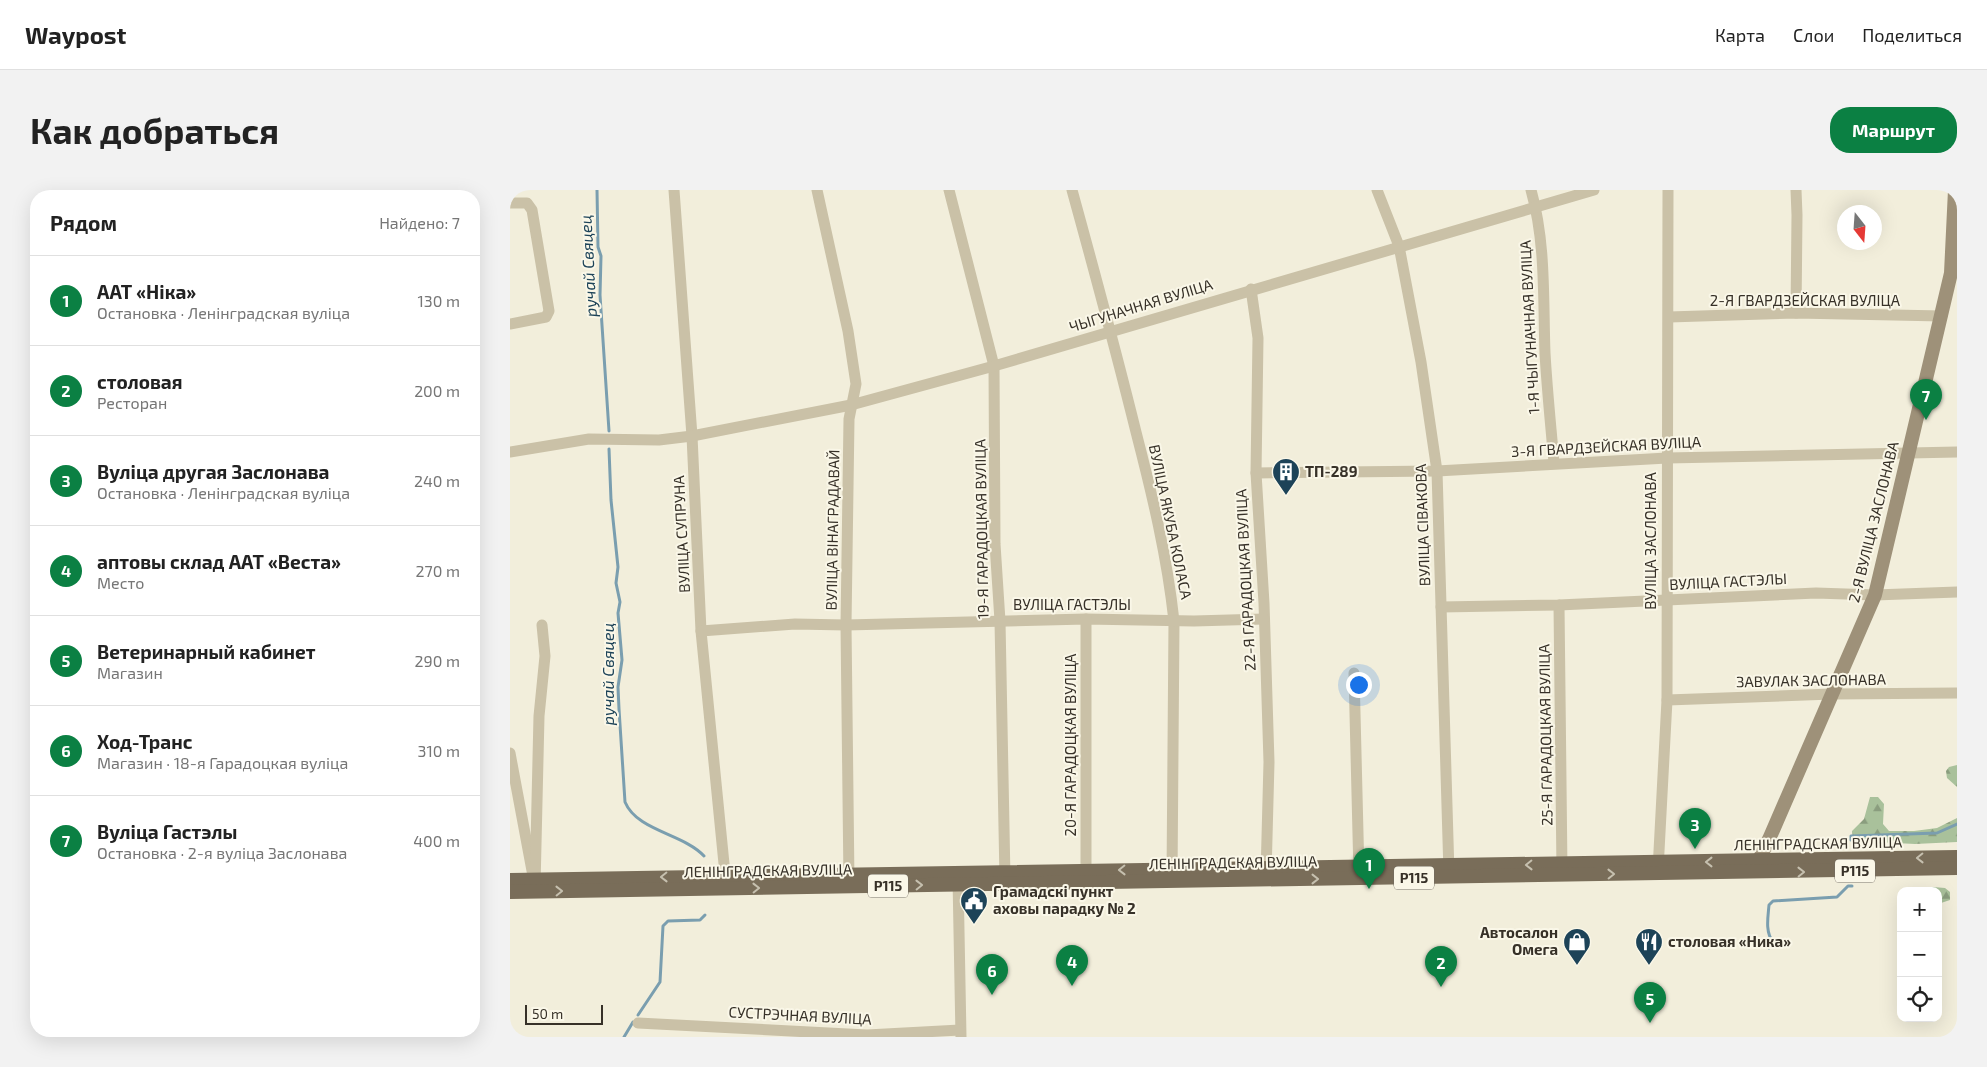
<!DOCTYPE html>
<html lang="ru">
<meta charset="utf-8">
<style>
:root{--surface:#fff;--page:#f2f2f2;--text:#222;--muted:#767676;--line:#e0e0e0;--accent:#0b8043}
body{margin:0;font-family:"Exo 2",sans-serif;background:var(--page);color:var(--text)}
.controls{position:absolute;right:15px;bottom:15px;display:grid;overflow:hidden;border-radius:10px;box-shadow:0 5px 20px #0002}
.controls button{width:45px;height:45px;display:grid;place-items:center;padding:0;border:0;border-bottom:1px solid var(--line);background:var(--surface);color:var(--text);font:25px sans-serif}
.compass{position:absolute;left:1327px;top:15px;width:45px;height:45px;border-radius:50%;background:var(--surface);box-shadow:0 5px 20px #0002;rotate:163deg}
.scale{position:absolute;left:15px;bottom:12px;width:78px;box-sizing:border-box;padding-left:5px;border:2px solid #373128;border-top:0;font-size:14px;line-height:18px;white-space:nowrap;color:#373128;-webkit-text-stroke:4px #faf7e8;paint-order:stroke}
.you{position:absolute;left:848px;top:494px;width:18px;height:18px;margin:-12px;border:4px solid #fff;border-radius:50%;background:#1a73e8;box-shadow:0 0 0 8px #1a73e833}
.badge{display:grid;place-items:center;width:32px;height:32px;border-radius:50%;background:var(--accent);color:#fff;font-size:16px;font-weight:700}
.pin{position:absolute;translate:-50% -41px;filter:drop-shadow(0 1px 2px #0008)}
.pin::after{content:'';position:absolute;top:26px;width:18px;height:15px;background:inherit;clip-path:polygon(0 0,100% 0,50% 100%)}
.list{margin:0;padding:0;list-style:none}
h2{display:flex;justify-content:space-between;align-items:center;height:65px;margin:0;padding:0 20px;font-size:21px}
h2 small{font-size:16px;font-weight:400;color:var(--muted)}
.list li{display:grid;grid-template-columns:32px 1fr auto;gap:15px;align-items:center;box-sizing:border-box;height:90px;padding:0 20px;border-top:1px solid var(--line)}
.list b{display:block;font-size:19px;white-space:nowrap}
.list p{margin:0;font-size:16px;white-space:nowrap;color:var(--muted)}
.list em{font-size:16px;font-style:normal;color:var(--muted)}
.icon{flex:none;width:28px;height:28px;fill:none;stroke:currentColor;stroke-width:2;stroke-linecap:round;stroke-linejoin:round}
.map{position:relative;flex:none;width:1447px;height:847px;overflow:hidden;border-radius:20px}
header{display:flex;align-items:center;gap:30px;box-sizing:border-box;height:70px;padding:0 25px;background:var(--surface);border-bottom:1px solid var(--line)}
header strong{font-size:24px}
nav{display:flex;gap:28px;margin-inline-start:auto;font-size:18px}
.intro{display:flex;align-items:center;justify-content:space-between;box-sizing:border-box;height:120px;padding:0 30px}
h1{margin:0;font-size:35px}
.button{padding:12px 22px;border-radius:20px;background:var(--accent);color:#fff;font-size:18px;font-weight:700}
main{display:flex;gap:30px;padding:0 30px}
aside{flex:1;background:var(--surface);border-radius:20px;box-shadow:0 5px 20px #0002}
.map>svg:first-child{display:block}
</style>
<header>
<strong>Waypost</strong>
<nav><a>Карта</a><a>Слои</a><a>Поделиться</a></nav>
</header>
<div class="intro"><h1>Как добраться</h1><a class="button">Маршрут</a></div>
<main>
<aside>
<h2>Рядом<small>Найдено: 7</small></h2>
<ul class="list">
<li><span class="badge">1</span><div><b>ААТ «Ніка»</b><p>Остановка · Ленінградская вуліца</p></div><em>130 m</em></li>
<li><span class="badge">2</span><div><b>столовая</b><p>Ресторан</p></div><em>200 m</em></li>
<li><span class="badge">3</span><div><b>Вуліца другая Заслонава</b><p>Остановка · Ленінградская вуліца</p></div><em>240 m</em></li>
<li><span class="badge">4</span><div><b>аптовы склад ААТ «Веста»</b><p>Место</p></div><em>270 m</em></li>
<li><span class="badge">5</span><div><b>Ветеринарный кабинет</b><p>Магазин</p></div><em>290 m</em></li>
<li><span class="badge">6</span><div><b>Ход-Транс</b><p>Магазин · 18-я Гарадоцкая вуліца</p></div><em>310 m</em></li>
<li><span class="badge">7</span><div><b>Вуліца Гастэлы</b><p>Остановка · 2-я вуліца Заслонава</p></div><em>400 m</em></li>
</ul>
</aside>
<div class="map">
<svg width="1447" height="847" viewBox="0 0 1447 847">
<defs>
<pattern id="forest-firs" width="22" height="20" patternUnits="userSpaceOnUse" patternTransform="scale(1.25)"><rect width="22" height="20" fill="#a9c19b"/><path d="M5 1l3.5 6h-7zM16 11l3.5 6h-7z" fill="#8a9d7e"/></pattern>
</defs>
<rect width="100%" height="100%" fill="#f2eedb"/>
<g fill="url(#forest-firs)">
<polygon points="1447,575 1447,597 1437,588 1436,581 1439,577"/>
<polygon points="1360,607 1368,607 1374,614 1373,634 1379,641 1404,641 1427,638 1447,628 1447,652 1405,654 1346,651 1343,649 1342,641 1354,629"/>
<polygon points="1423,697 1435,698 1440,702 1440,710 1428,714 1428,701 1396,701"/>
</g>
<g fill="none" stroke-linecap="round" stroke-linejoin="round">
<g stroke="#7a9eaf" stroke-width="3">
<polyline points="87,0 88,57 91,66 90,105 99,241"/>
<path d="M 99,259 L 101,310 L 108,377 L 106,393 L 110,412 L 108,423 L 112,470 L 108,497 L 109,519 L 115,612 C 127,641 174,644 194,666"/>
<polyline points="1341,650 1341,646 1427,643 1447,634"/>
<path d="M 1259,758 L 1263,752 C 1255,742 1258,727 1259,715 L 1263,711 L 1327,707 L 1338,696 L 1342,696"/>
<polyline points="128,825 150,792 153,736 158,731 190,730 195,725"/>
<polyline points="114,847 123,832"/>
</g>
<g stroke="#cac1a7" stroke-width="11">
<polyline points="164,0 182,246 191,441 216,694"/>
<polyline points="307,0 338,141 346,194 339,229 336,435 339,692"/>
<polyline points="439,0 484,176 485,354 490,431 495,689"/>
<path d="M 562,0 C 584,80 606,161 626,242 C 642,304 657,366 664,431 L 662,688"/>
<polyline points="867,0 889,56 911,172 927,281 939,683"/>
<path d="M 1021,0 C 1036,53 1033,109 1035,163 C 1037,200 1041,237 1044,273"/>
<polyline points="1286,0 1287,25 1286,123"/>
<polyline points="0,13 17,13 22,20 39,121 36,127 0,134"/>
<polyline points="741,99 748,148 746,283 754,413 759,572 756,685"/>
<polyline points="1159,127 1286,123 1432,126"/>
<polyline points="0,262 79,249 149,250 182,246 341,215 484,176 1084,0"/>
<polyline points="746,283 927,281 1157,268 1447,262"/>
<polyline points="1049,415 1052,681"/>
<polyline points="931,417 1049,415 1306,403 1365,405 1447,402"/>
<polyline points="191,441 285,434 336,435 576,429 684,431 754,429"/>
<polyline points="844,483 849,684"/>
<polyline points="1157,510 1322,504 1447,503"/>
<polyline points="0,563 23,686"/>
<polyline points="1148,680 1157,510 1158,0"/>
<polyline points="448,688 451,847"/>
<polyline points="576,689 576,429"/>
<polyline points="25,697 29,526 35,466 32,435"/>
<polyline points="128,833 357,845 450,840"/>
</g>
<polyline stroke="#9e9179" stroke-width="14" points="1244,680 1260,647 1365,405 1441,83 1445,0"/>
<g stroke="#796d59" stroke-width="14">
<polyline points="0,690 1447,667"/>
<polyline points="0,702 1447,678"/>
</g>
</g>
<defs><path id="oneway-chevron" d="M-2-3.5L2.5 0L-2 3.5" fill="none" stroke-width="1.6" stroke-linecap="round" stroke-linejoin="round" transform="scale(1.25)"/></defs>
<g stroke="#c6c0af">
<use href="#oneway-chevron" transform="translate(1410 668) rotate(179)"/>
<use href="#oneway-chevron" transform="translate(1199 672) rotate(180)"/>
<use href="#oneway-chevron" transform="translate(1019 675) rotate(179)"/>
<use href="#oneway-chevron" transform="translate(612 680) rotate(179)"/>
<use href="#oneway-chevron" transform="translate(1291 682) rotate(-1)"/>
<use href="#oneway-chevron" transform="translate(1101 684) rotate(-1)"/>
<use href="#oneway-chevron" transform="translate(154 687) rotate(179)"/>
<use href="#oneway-chevron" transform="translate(805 689)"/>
<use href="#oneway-chevron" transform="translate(409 695) rotate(-1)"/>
<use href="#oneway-chevron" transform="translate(246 698) rotate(-1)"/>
<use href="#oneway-chevron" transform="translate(49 701) rotate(-1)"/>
</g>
<defs>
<symbol id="building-pin" viewBox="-11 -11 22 30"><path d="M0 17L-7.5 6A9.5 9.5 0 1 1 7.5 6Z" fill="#1d4358" stroke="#faf7e8"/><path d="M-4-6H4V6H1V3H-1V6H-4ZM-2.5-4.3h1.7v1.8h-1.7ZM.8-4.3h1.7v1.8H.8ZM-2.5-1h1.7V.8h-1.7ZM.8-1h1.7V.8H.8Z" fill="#fff"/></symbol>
<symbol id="civic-pin" viewBox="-11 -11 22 30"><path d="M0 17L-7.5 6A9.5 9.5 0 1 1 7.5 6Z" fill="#1d4358" stroke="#faf7e8"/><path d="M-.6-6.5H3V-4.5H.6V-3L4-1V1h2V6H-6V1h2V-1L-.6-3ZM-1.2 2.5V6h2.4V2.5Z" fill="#fff"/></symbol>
<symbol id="shop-pin" viewBox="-11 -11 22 30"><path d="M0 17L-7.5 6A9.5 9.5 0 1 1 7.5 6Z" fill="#1d4358" stroke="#faf7e8"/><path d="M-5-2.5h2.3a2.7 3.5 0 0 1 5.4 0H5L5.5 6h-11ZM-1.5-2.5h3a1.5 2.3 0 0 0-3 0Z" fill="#fff"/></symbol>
<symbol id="restaurant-pin" viewBox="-11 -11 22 30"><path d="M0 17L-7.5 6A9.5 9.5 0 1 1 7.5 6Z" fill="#1d4358" stroke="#faf7e8"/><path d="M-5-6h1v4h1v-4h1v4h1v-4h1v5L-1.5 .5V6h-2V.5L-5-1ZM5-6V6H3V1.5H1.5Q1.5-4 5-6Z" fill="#fff"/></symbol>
</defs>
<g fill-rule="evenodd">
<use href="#building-pin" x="760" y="266" width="32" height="43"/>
<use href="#civic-pin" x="448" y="695" width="32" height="43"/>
<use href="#shop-pin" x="1051" y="736" width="32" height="43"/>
<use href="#restaurant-pin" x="1123" y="736" width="32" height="43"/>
</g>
<g text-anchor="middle" stroke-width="4" stroke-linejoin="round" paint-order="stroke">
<g fill="#faf7e8" stroke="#726c62" stroke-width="1">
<rect x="1325" y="669.5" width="40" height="23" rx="4"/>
<rect x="884" y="676.5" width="40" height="23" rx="4"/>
<rect x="358" y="684.5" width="40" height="23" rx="4"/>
</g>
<g font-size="14" font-weight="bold" fill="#373128">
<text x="1345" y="686">Р115</text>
<text x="904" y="693">Р115</text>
<text x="378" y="701">Р115</text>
</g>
<g font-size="15" fill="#373128" stroke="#faf7e8">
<text x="1295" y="116">2-Я ГВАРДЗЕЙСКАЯ ВУЛІЦА</text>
<text transform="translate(631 116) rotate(-17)" y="5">ЧЫГУНАЧНАЯ ВУЛІЦА</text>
<text transform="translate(1020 137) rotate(-93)" y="5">1-Я ЧЫГУНАЧНАЯ ВУЛІЦА</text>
<text transform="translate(1096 257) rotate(-3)" y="5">3-Я ГВАРДЗЕЙСКАЯ ВУЛІЦА</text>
<text transform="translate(660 332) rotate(78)" y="5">ВУЛІЦА ЯКУБА КОЛАСА</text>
<text transform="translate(1364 332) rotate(-76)" y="5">2-Я ВУЛІЦА ЗАСЛОНАВА</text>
<text transform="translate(913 335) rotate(-92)" y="5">ВУЛІЦА СІВАКОВА</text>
<text transform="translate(472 339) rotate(-91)" y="5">19-Я ГАРАДОЦКАЯ ВУЛІЦА</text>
<text transform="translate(323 340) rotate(-89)" y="5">ВУЛІЦА ВІНАГРАДАВАЙ</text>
<text transform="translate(172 344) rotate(-93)" y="5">ВУЛІЦА СУПРУНА</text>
<text transform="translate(1141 351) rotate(-90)" y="5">ВУЛІЦА ЗАСЛОНАВА</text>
<text transform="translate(736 390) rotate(-93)" y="5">22-Я ГАРАДОЦКАЯ ВУЛІЦА</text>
<text transform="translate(1218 392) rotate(-3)" y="5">ВУЛІЦА ГАСТЭЛЫ</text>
<text x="562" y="420">ВУЛІЦА ГАСТЭЛЫ</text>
<text transform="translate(1301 491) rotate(-1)" y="5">ЗАВУЛАК ЗАСЛОНАВА</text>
<text transform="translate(1036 545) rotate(-91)" y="5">25-Я ГАРАДОЦКАЯ ВУЛІЦА</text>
<text transform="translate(561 555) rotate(-90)" y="5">20-Я ГАРАДОЦКАЯ ВУЛІЦА</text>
<text transform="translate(1308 654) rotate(-1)" y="5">ЛЕНІНГРАДСКАЯ ВУЛІЦА</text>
<text transform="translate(723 673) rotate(-1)" y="5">ЛЕНІНГРАДСКАЯ ВУЛІЦА</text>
<text transform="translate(258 681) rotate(-1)" y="5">ЛЕНІНГРАДСКАЯ ВУЛІЦА</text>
<text transform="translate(290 826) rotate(3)" y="5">СУСТРЭЧНАЯ ВУЛІЦА</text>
</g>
<g font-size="15" font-weight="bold" fill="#373128" stroke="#faf7e8" text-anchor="start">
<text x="795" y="287">ТП-289</text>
<text x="483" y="707">Грамадскі пункт<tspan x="483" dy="17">аховы парадку № 2</tspan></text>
<text x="1048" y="748" text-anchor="end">Автосалон<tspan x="1048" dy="17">Омега</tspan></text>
<text x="1158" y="757">столовая «Ника»</text>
</g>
<g font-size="16" font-style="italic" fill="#1d4358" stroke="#faf7e8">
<text transform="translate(78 76) rotate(-93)" y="6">ручай Свяцец</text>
<text transform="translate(98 484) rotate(-90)" y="6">ручай Свяцец</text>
</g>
</g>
</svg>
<div class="controls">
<button>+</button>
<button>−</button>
<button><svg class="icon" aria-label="locate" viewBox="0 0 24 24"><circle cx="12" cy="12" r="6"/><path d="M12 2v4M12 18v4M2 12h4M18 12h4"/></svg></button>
</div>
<svg class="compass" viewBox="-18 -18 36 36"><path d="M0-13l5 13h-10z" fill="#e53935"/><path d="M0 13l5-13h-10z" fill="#767676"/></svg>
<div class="scale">50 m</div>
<div class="you"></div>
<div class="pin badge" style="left:859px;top:699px">1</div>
<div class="pin badge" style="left:931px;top:797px">2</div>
<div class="pin badge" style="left:1185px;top:659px">3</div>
<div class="pin badge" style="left:562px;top:796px">4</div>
<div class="pin badge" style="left:1140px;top:833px">5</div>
<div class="pin badge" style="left:482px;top:805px">6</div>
<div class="pin badge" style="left:1416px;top:230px">7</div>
</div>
</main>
